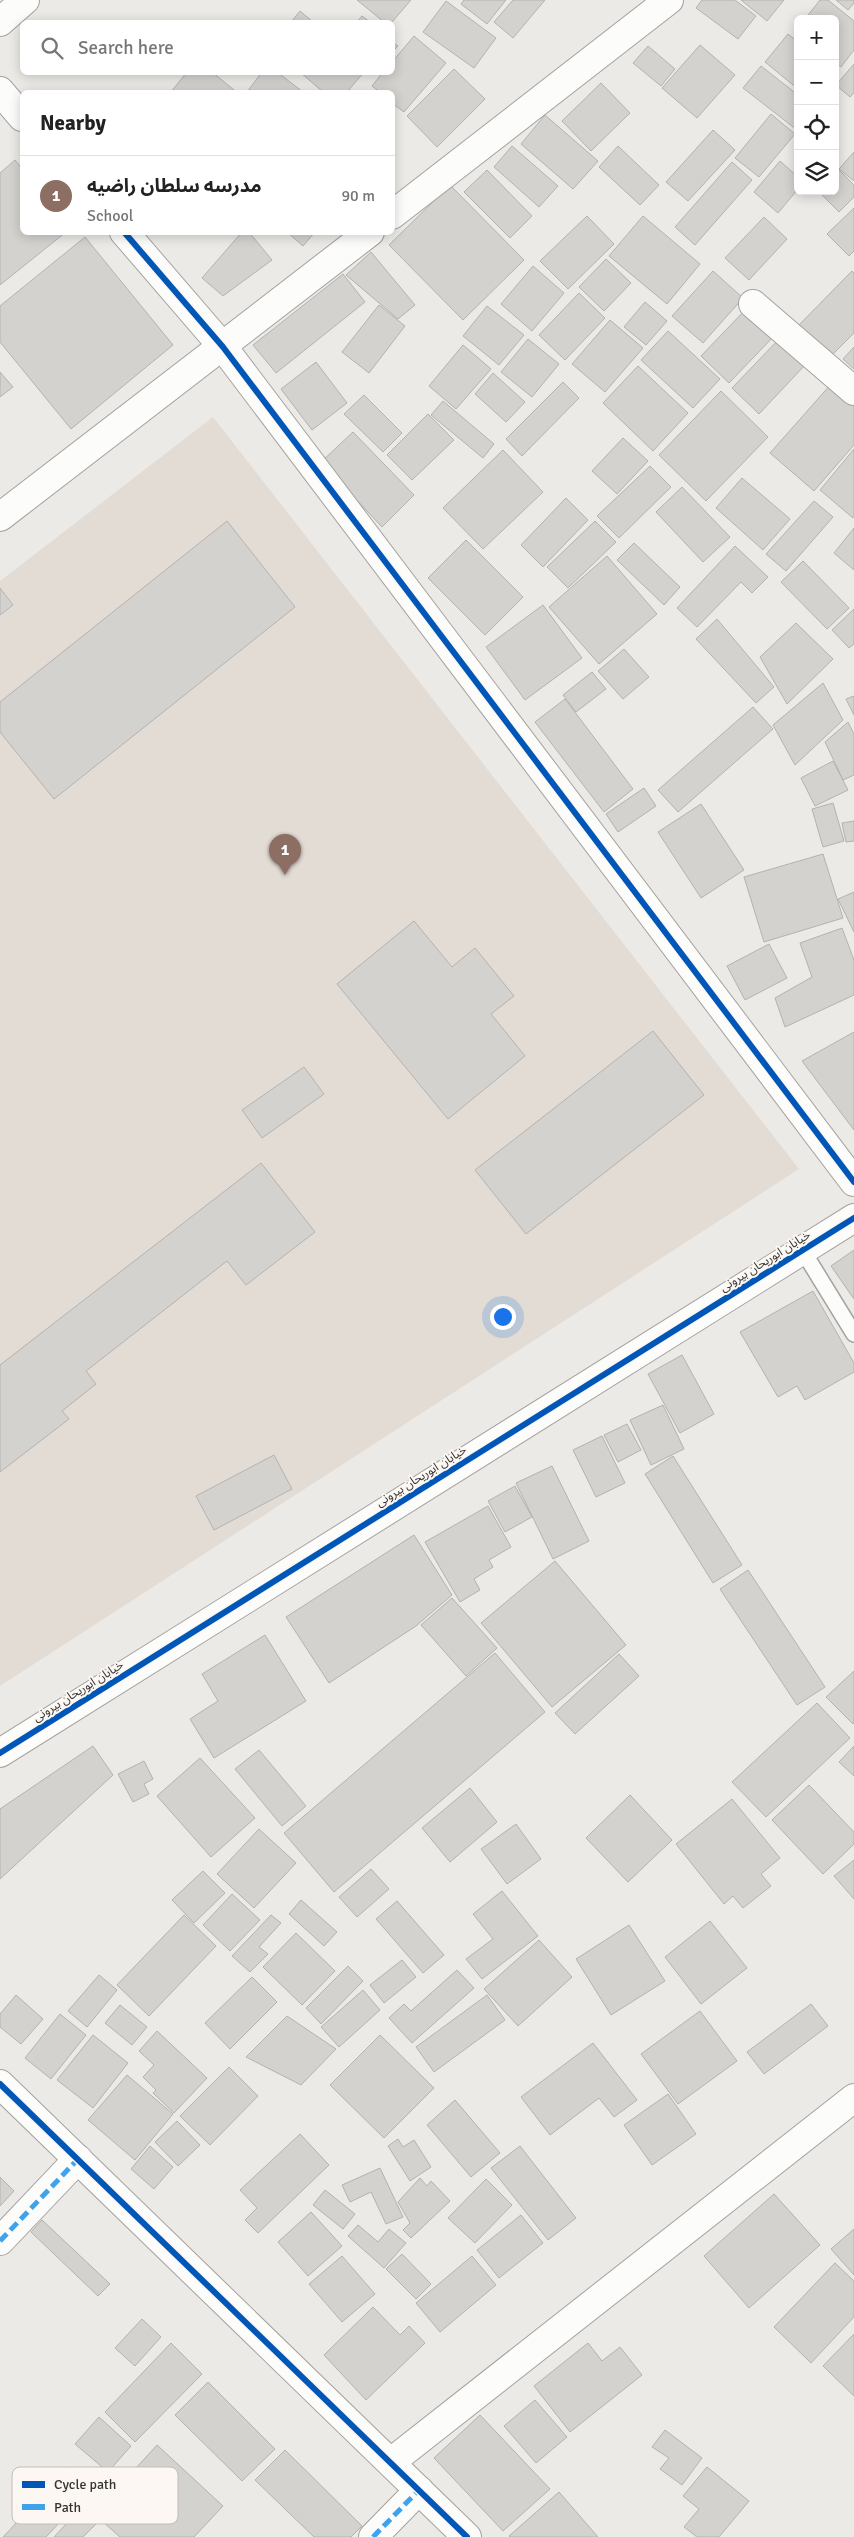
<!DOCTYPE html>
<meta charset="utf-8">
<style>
:root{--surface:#fff;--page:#f6f6f6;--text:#222;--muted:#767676;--line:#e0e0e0;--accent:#767471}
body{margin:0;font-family:Signika,"Noto Sans Arabic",sans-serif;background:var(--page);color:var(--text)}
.controls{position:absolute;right:15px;top:15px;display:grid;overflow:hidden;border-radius:8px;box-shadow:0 2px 12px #0003}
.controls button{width:45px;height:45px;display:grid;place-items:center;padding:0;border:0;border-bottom:1px solid var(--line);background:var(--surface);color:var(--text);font:25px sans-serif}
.you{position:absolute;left:502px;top:1316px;width:18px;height:18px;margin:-12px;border:4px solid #fff;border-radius:50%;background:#1a73e8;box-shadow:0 0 0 8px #1a73e833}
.badge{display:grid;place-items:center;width:32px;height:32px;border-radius:50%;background:var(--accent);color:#fff;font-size:16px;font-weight:700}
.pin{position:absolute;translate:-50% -41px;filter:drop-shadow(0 1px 2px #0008)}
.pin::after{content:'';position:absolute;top:26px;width:18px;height:15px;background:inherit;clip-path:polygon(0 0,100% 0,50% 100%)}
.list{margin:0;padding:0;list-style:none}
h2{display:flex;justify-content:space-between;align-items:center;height:65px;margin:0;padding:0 20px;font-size:21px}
h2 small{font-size:16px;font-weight:400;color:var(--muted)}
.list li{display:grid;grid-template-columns:32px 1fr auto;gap:15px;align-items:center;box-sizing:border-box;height:80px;padding:0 20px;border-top:1px solid var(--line)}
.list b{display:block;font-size:19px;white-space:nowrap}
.list p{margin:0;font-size:16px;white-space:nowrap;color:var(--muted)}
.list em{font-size:16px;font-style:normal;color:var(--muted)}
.icon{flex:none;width:28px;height:28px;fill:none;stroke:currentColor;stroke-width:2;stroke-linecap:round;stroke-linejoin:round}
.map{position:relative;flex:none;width:854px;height:2537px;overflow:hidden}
.search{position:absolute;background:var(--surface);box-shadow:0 2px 12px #0003;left:20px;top:20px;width:375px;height:55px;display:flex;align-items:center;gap:12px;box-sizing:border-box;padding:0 18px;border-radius:8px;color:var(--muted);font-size:19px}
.panel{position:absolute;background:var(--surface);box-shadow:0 2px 12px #0003;left:20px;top:90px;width:375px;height:145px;border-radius:8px}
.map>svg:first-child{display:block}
</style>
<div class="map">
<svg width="854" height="2537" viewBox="0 0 854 2537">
<rect width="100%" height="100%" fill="#eceae7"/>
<polygon fill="#e3dcd4" points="213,417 799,1169 0,1686 0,581"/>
<g fill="#d4d2cf" stroke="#b4b2b0">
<polygon points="357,0 411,0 392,22 384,22"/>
<polygon points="464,0 506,0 487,24 461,4"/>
<polygon points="513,0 545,0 513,38 494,22"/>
<polygon points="702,0 735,0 756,16 738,39 696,8"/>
<polygon points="741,0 784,0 767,21"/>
<polygon points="820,0 828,0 854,21 854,50 841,67 835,62 835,19 805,19"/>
<polygon points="836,0 854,0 854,3 848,10"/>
<polygon points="446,1 496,38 474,68 423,32"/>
<polygon points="300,11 313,22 291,22"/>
<polygon points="362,16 370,22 357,22"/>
<polygon points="788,34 798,42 798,89 765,62"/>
<polygon points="414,36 446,63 404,112 392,103 392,92 380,92 372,86 383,72 392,72 392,62"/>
<polygon points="392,42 398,46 392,52"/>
<polygon points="700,45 735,75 697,118 662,88"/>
<polygon points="648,46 675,69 661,86 633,63"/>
<polygon points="854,64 854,93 850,97 836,85"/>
<polygon points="761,66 798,95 797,130 743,88"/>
<polygon points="454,69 485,99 437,147 407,116"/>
<polygon points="187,72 212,72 234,90 232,92 171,92"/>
<polygon points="262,72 277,72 303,92 247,92"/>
<polygon points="300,72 364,72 347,92 323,92"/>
<polygon points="601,83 630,113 591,151 562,121"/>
<polygon points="771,114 795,134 759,177 735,158"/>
<polygon points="545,115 598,161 573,189 521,144"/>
<polygon points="713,130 735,150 688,201 666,182"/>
<polygon points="512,146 558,186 539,207 494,167"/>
<polygon points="618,146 659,185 640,205 599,167"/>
<polygon points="854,152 854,181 839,169"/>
<polygon points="15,160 22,169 22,232 66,232 0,285 0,173"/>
<polygon points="780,161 798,177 798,189 778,213 754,192"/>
<polygon points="732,162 752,180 695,245 675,227"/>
<polygon points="835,166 854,185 854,197 839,212 818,191 835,191"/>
<polygon points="487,170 532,216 510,238 464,192"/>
<polygon points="450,185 524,260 463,320 389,245"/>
<polygon points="854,208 854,251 849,256 827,234"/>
<polygon points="587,216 614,244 568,289 540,261"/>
<polygon points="643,216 700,264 667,304 609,256"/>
<polygon points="764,217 787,239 749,280 725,258"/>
<polygon points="242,232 249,232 272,260 223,296 202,278"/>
<polygon points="287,232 315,232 303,246"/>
<polygon points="85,237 173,345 71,429 0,342 0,306"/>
<polygon points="371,252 415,305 398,319 346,275"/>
<polygon points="606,259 631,283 604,311 579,287"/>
<polygon points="533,266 564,293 532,331 501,304"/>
<polygon points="713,271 743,298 703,343 672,316"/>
<polygon points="852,271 854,273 854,333 827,360 795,329"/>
<polygon points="343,274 365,302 276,373 253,345"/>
<polygon points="579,293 605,318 565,360 539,335"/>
<polygon points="645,302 667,321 646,345 624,327"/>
<polygon points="379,305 405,326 369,373 342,352"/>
<polygon points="487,306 524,335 499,365 463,336"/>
<polygon points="748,307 776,334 729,383 701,356"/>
<polygon points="610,320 643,348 605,392 572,364"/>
<polygon points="668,331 720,379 693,408 641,360"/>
<polygon points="528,339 559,364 532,397 501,372"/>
<polygon points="779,339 806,364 759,414 732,388"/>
<polygon points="463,345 491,369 456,409 429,386"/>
<polygon points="854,347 854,369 843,359"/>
<polygon points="316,362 347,403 312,430 281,389"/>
<polygon points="638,366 688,413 653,451 603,403"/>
<polygon points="0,372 13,387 0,397"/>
<polygon points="493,373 525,402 506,422 475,394"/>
<polygon points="563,382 579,398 522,456 506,439"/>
<polygon points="832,383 854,402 854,445 814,491 770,453"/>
<polygon points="721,391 768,437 706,501 659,455"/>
<polygon points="364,395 402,433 383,452 344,414"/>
<polygon points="443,401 494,444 483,458 431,415"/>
<polygon points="428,414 454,440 412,480 387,455"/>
<polygon points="353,432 414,495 382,527 321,462"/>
<polygon points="623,438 648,461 617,494 592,471"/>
<polygon points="854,449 854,516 853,518 820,490"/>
<polygon points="503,450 543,492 483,549 443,508"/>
<polygon points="650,466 671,487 619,538 597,516"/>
<polygon points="742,478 790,519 763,550 716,508"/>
<polygon points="682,487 730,537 703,562 656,512"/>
<polygon points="566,498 588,520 543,567 521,545"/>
<polygon points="814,501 833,517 786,571 766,554"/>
<polygon points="227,521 295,607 54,799 0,732 0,702"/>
<polygon points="595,521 616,542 568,588 547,567"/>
<polygon points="854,528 854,570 834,553"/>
<polygon points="466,540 523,597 485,635 428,578"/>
<polygon points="634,543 680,587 664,605 617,560"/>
<polygon points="735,546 768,577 752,593 741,582 697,627 677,608"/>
<polygon points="607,556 657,614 599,664 549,607"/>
<polygon points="803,561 849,608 827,629 781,582"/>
<polygon points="0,588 13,605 0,615"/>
<polygon points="543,605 582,658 525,700 486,647"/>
<polygon points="854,609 854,644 849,648 832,630"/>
<polygon points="717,619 774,687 756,703 696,639"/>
<polygon points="796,623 833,659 787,704 760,657"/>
<polygon points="624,649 649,677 623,699 598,671"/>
<polygon points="592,672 606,689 576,712 563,695"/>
<polygon points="823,683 843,720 795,765 773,725"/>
<polygon points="854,696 854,715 846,699"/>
<polygon points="565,699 633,789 604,812 535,722"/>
<polygon points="753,707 773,729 678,812 658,790"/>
<polygon points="848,722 854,734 854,775 843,780 825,742"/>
<polygon points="833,761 848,790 815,806 801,778"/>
<polygon points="644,788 656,806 618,832 606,814"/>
<polygon points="833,803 844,841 823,847 812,809"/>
<polygon points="701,804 744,870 701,898 658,832"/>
<polygon points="854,821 854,841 846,842 842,823"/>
<polygon points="823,854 843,918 764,942 744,877"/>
<polygon points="854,892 854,932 838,899"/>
<polygon points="414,921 452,967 475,948 514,996 491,1014 525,1056 448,1119 337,984"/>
<polygon points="842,928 854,960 854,995 785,1027 775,998 812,977 800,943"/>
<polygon points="769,944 787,978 745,1000 727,966"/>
<polygon points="653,1031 704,1095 526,1234 475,1170"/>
<polygon points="854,1032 854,1130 802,1061"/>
<polygon points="304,1067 324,1094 262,1138 242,1110"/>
<polygon points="261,1163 315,1232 246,1285 227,1261 86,1371 96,1384 62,1411 69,1419 0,1472 0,1365"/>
<polygon points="854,1250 854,1299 831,1266"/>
<polygon points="813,1291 854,1363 854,1372 805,1400 797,1386 778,1397 740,1332"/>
<polygon points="682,1355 714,1414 680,1433 648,1374"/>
<polygon points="663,1405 684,1449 651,1465 630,1420"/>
<polygon points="627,1424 641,1450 618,1462 604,1435"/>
<polygon points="602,1436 625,1483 596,1497 573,1450"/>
<polygon points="274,1455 292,1489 214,1530 196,1496"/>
<polygon points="673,1456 742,1565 713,1583 645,1474"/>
<polygon points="552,1466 589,1541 553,1559 516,1483"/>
<polygon points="515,1486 532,1517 505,1532 488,1501"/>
<polygon points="488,1506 511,1547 489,1560 493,1567 474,1579 480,1590 460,1602 425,1542"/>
<polygon points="414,1535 452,1595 416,1626 329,1683 286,1617"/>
<polygon points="555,1561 626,1645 552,1707 481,1623"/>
<polygon points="748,1570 825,1687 797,1705 720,1589"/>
<polygon points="452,1598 497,1648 466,1676 421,1625"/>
<polygon points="265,1635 306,1701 214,1758 190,1719 218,1701 202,1674"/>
<polygon points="495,1653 545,1712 334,1892 284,1833"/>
<polygon points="619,1654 639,1676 575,1734 555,1713"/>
<polygon points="854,1671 854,1723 853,1724 826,1697"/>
<polygon points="817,1703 850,1738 766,1817 732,1782"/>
<polygon points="93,1746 113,1775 0,1879 0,1809"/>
<polygon points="854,1746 854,1776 839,1762"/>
<polygon points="259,1750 306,1806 282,1826 235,1769"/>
<polygon points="200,1758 255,1818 211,1857 157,1796"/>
<polygon points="144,1761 153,1779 144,1784 149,1794 133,1802 118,1774"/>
<polygon points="809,1785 854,1832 854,1844 823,1874 772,1820"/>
<polygon points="470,1788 497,1822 450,1862 422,1828"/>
<polygon points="630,1795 672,1840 628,1882 586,1838"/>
<polygon points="732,1799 780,1858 761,1874 771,1886 743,1908 733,1896 724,1904 676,1844"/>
<polygon points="516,1824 541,1859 507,1884 481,1849"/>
<polygon points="259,1829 296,1863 254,1908 217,1874"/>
<polygon points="854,1860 854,1899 834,1876"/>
<polygon points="371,1869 389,1889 357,1917 339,1897"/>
<polygon points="203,1871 225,1893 194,1923 172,1900"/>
<polygon points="502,1891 538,1936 482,1979 466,1959 493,1939 473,1914"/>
<polygon points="232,1894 260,1920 230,1951 203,1925"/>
<polygon points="301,1900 337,1932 324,1946 289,1914"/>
<polygon points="397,1901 444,1955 423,1973 376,1919"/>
<polygon points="184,1915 216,1946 149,2016 117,1985"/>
<polygon points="271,1915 281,1923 259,1947 268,1954 250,1972 232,1956"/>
<polygon points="710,1921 747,1968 701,2004 665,1957"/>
<polygon points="629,1925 665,1981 611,2015 576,1959"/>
<polygon points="296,1933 335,1971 302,2005 263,1967"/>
<polygon points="539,1940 572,1977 518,2026 484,1989"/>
<polygon points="402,1960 416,1977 384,2003 370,1985"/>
<polygon points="348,1966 363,1981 321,2024 306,2008"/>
<polygon points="457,1970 474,1988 412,2043 389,2018 404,2004 411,2011"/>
<polygon points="99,1975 117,1990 87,2027 68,2011"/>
<polygon points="252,1977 277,2002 230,2049 205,2023"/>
<polygon points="363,1990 380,2010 339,2047 321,2027"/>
<polygon points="16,1995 43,2019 21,2044 0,2027 0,2014"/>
<polygon points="487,1995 505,2020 434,2072 416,2047"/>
<polygon points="811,2004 828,2026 764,2074 747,2052"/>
<polygon points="120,2005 147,2027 132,2045 105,2023"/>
<polygon points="700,2011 737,2061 678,2104 641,2054"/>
<polygon points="60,2014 86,2035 51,2079 25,2058"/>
<polygon points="287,2016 336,2049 301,2085 246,2057"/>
<polygon points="157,2031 207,2078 174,2113 153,2093 156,2090 143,2077 154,2065 139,2051"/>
<polygon points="93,2035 128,2063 93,2108 57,2080"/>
<polygon points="380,2035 434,2088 384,2138 330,2085"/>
<polygon points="593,2043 637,2100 614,2117 599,2098 550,2135 521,2097"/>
<polygon points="229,2067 258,2096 210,2145 180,2116"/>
<polygon points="127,2075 173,2114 135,2160 88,2120"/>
<polygon points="668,2094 696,2134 652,2165 624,2125"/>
<polygon points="455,2100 500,2153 471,2177 427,2125"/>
<polygon points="177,2121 200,2145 178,2166 155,2142"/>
<polygon points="300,2134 329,2165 258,2233 245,2220 257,2208 240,2190"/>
<polygon points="398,2139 403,2147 414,2140 431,2167 410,2181 388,2146"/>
<polygon points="150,2146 173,2167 154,2189 131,2169"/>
<polygon points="520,2146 576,2218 548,2240 491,2168"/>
<polygon points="380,2168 403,2217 386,2224 371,2192 350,2202 342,2185"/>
<polygon points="0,2177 14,2191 0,2206"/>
<polygon points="420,2178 427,2186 431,2181 450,2201 411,2238 403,2230 410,2223 398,2202"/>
<polygon points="486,2179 512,2205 475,2243 448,2218"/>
<polygon points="325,2190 355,2214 343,2229 313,2205"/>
<polygon points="774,2194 820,2245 749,2308 704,2256"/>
<polygon points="311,2212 342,2246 308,2276 278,2242"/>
<polygon points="521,2215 543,2243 499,2278 477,2250"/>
<polygon points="42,2220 110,2284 98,2296 31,2232"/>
<polygon points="358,2225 378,2242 389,2229 406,2243 384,2268 348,2236"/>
<polygon points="854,2229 854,2275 831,2249"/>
<polygon points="402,2254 431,2284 416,2299 386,2269"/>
<polygon points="342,2256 375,2294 342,2322 309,2284"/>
<polygon points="472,2256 496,2285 440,2332 416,2303"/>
<polygon points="835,2263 854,2281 854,2317 811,2363 774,2327"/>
<polygon points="373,2307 400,2335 409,2326 425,2343 366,2400 324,2355"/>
<polygon points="142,2319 161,2337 135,2366 115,2348"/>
<polygon points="854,2334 854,2396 823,2366"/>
<polygon points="171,2343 202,2374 135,2442 105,2412"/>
<polygon points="588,2343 602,2361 620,2347 642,2375 570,2432 534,2386"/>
<polygon points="208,2382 275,2449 242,2481 175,2415"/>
<polygon points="535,2400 567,2437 536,2463 504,2426"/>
<polygon points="480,2415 550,2489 503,2531 434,2458"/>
<polygon points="99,2417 131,2446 108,2472 75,2444"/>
<polygon points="665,2430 702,2458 682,2485 660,2469 669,2458 652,2447"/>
<polygon points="157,2445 223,2506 194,2537 120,2537 94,2514"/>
<polygon points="285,2450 362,2526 351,2537 314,2537 255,2480"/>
<polygon points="69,2467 92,2488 46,2537 3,2537"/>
<polygon points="707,2467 749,2501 719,2537 697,2537 684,2527 699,2509 683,2496"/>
<polygon points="559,2492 598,2537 510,2537 509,2536"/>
<polygon points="80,2509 96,2524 83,2537 54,2537"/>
</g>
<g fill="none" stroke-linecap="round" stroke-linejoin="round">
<defs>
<polyline id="service" points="803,1251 854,1334"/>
<g id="minor">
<polyline points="0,22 25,0"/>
<polyline points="0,91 22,117"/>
<polyline points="392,215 669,0"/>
<polyline points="124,232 223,347 854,1182"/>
<polyline points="753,304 854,391"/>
<polyline points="0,517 370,232"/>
<polyline points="0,2241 78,2159"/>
<polyline points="391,2462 854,2098"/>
<polyline points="373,2537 419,2490"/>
</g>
<g id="tertiary">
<polyline points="0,1753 854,1218"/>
<polyline points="0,2084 467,2537"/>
</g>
</defs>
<use href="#service" stroke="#a4a2a0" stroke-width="18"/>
<use href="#minor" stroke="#a4a2a0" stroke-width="30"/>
<use href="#tertiary" stroke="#a4a2a0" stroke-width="30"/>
<use href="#service" stroke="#fcfcfb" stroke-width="15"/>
<use href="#minor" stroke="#fcfcfb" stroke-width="28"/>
<use href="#tertiary" stroke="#fcfcfb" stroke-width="28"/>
<g stroke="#3fa3eb" stroke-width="5" stroke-dasharray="10 5" stroke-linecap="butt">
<polyline points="0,2241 78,2159"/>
<polyline points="373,2537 419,2490"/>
</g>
<defs>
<g id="cycleway">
<polyline points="124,232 223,347 854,1182"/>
<polyline points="0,1753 854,1218"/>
<polyline points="0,2084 467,2537"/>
</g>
</defs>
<use href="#cycleway" stroke="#fcf7f2" stroke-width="9"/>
<use href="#cycleway" stroke="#0057b8" stroke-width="6"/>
</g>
<g text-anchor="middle" stroke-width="4" stroke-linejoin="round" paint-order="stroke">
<g font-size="12" fill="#363432" stroke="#fcf7f2">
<text transform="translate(765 1261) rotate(-32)" y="4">خیابان ابوریحان بیرونی</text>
<text transform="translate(421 1476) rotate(-32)" y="4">خیابان ابوریحان بیرونی</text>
<text transform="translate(78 1691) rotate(-32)" y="4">خیابان ابوریحان بیرونی</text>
</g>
</g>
<rect x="12" y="2467" width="166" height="57" rx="8" fill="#fcf7f2" stroke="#c1bcb8" stroke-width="1"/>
<rect x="22" y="2481" width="23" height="7" fill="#0057b8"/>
<rect x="22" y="2504" width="23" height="6" fill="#3fa3eb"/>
<g font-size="14" fill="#363432">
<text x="54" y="2489">Cycle path</text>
<text x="54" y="2512">Path</text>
</g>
</svg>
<div class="controls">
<button>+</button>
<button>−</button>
<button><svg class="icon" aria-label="locate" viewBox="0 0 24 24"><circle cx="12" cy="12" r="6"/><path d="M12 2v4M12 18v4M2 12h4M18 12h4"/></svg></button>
<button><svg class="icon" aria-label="layers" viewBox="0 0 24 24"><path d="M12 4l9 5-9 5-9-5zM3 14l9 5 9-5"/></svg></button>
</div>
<div class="you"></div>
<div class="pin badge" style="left:285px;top:875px;background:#8d6e63">1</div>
<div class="search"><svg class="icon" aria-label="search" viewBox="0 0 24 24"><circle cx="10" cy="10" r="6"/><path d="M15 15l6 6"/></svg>Search here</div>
<section class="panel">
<h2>Nearby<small></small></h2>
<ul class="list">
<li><span class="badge" style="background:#8d6e63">1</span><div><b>مدرسه سلطان راضیه</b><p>School</p></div><em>90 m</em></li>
</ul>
</section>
</div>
